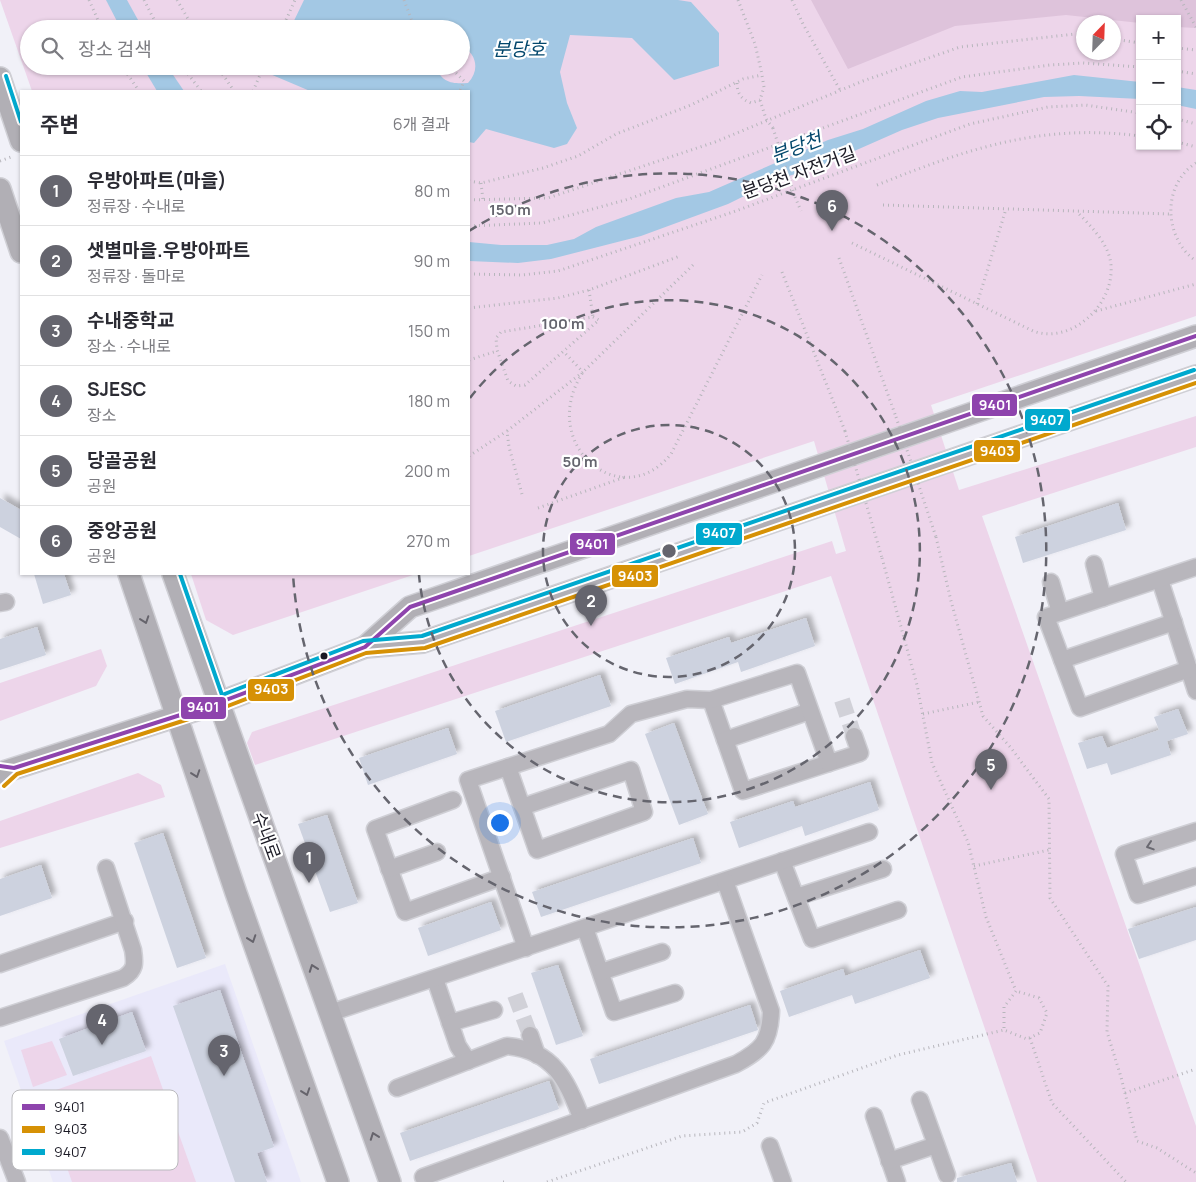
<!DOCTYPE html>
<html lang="ko">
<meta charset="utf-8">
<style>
:root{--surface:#fff;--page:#f2f2f3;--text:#2b2b33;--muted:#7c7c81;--line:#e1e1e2;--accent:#65656e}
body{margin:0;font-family:Manrope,"Noto Sans KR",sans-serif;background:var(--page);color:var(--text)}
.controls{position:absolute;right:15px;top:15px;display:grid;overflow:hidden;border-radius:0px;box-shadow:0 1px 4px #0004}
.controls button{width:45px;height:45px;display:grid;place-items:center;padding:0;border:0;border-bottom:1px solid var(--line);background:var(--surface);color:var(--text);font:25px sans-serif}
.compass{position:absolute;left:1076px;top:15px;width:45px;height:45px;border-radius:50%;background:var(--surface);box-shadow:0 1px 4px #0004;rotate:23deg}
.you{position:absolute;left:499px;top:822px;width:18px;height:18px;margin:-12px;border:4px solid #fff;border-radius:50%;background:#1a73e8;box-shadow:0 0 0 8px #1a73e833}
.badge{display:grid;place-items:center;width:32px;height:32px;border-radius:50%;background:var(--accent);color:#fff;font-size:16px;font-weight:700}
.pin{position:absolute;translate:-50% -41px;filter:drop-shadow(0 1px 2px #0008)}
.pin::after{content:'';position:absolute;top:26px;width:18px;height:15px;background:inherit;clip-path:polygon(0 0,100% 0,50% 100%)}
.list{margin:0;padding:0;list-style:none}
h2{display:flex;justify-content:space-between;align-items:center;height:65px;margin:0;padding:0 20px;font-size:21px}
h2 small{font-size:16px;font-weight:400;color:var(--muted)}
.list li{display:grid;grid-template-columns:32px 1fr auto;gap:15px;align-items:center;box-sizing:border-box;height:70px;padding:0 20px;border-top:1px solid var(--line)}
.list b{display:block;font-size:19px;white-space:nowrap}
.list p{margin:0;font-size:16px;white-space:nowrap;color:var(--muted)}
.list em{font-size:16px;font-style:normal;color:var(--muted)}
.icon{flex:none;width:28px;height:28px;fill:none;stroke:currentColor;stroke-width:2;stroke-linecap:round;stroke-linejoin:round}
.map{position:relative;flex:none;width:1196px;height:1182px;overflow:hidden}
.search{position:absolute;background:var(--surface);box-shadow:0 1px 4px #0004;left:20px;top:20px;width:450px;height:55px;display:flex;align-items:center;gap:12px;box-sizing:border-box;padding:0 18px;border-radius:28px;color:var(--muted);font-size:19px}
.panel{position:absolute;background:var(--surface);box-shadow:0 1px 4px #0004;left:20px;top:90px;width:450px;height:485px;border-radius:0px}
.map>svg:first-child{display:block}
</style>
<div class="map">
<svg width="1196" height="1182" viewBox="0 0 1196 1182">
<defs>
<filter id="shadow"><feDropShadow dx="4.5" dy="-4.5" stdDeviation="2.5" flood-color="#0004"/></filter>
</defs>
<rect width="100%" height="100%" fill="#f1f1f8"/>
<polygon fill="#eae9fa" points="225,964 301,1182 53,1182 4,1041"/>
<g fill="#edd5ea" fill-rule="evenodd">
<path d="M 0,0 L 1196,0 L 1196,316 L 931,405 L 959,490 L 1196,416 L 1196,447 L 982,516 L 1196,1126 L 1196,1182 L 1037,1182 L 831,576 L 255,765 L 247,743 L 252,732 L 832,541 L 836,554 L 846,551 L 814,441 L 469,556 L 469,91 L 32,91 ZM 1140,19 L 1177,19 L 1177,146 L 1140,146 ZM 1084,22 L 1114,22 L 1114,52 L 1084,52 ZM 29,29 L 461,29 L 461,66 L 29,66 Z"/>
<polygon points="191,574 416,574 233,635 206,620"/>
<polygon points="101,649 107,666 96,686 0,721 0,683"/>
<polygon points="138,773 161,785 165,797 0,848 0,821"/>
<polygon points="52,1041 67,1075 33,1087 21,1050"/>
<polygon points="151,1056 196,1182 72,1182 42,1095"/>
</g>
<polygon fill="#dec3db" points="811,0 1196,0 1196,28 1177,27 1177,19 1140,19 1140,23 1066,15 955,26 848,69"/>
<g fill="#a3c8e4">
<polygon points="106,0 127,0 143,29 121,29"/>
<path d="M 304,0 L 678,0 L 691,2 L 719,33 L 719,66 L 674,80 L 632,38 L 570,35 L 560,72 L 567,103 L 577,128 L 567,144 L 554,148 L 486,129 L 474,143 L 469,142 L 469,91 L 310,91 L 270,74 L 273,66 L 435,66 C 442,83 452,84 468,83 C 480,70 477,54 461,45 L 461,29 L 422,27 L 417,29 L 290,29 Z"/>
<polygon points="142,66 167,66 184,91 157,91"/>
<polygon points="1074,75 1140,82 1140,99 1079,96 1044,97 938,118 902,130 818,167 779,179 728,204 641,236 551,259 518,263 469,261 469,242 501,245 547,245 574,239 596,227 676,198 709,192 828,140 863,129 926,101 960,91 982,92"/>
<polygon points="1177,87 1196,90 1196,109 1177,105"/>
</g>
<g fill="#cdd2df" filter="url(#shadow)">
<polygon points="0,498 21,510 21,539 0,527"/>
<polygon points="1118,503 1126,530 1023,563 1015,537"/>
<polygon points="34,574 64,574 71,595 43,604"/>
<polygon points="806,618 815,646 741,672 738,662 675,684 666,658 729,637 731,643"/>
<polygon points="37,627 46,655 0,670 0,639"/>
<polygon points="600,675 611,706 506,742 495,711"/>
<polygon points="1178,709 1188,734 1167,741 1171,755 1111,775 1107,763 1087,769 1078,743 1102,736 1107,748 1159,730 1154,717"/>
<polygon points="674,723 708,814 679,825 645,734"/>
<polygon points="448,728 457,754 368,785 359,758"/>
<polygon points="870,782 879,810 805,836 802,826 739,848 730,822 793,801 795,807"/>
<polygon points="327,815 358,903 330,912 298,824"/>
<polygon points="163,833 206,958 177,968 134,843"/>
<polygon points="693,838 701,863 541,917 532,892"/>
<polygon points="41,865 52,898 0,916 0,879"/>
<polygon points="491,902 501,930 428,956 418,928"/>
<polygon points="1196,907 1196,940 1139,959 1128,929"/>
<polygon points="920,950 930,978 855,1004 852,995 789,1017 780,991 843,969 845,976"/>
<polygon points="558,965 583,1036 556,1045 531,973"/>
<polygon points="220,990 274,1147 257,1153 267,1182 235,1182 173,1006"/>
<polygon points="750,1005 758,1030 599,1084 590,1059"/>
<polygon points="132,1012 146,1051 73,1076 59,1039"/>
<polygon points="549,1081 559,1109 410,1161 400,1133"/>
<polygon points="1011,1163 1017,1182 957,1182 957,1178"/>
</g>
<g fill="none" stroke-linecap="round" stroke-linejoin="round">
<g stroke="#d1d1d8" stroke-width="16" stroke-dasharray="16 8" stroke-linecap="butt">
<polyline points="842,700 854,736"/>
<polyline points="515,995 530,1035"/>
</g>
<defs>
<g id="minor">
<polyline points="1094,564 1103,598"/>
<polyline points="1160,580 1196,691"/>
<polyline points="1051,582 1060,612"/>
<polyline points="0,603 6,602"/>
<polyline points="1062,660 1174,622"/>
<polyline points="1189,669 1080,708 1046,617 1196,567"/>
<polyline points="711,700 743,791 860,753 854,736"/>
<polyline points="725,740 810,711"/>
<polyline points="508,767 537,850 644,812 631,770 522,807"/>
<polyline points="453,800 375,829 405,912 502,877"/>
<polyline points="1196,831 1124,854 1138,895 1196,876"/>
<polyline points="782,861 812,939 898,910"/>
<polyline points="389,869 437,852"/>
<polyline points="796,897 883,869"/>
<polyline points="585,928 614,1012 675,993"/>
<polyline points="526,948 468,780 609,734 631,714 687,699 711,700 797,673 829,763"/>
<polyline points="0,964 125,921"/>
<polyline points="601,972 662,952"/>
<polyline points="435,979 458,1046 468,1061"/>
<polyline points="330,1013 869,832"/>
<path d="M 0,1018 L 123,978 C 136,970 135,963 133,950 L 106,868"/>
<polyline points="450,1023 494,1010"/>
<polyline points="530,1035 537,1055"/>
<path d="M 397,1088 L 507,1046 C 553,1050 568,1081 582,1120"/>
<polyline points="920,1100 947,1175"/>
<polyline points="874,1116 897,1182"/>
<polyline points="0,1138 17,1182"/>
<polyline points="770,1146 783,1182"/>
<polyline points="889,1161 936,1145"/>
<path d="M 423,1177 L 736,1064 C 762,1050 770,1042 771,1011 L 725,881"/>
</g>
<g id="major">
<polyline points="0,78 21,141"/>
<polyline points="0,189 21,252"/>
<polyline points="129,574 236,893 338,1182"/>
<polyline points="173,574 390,1182"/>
<polyline points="365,647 410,607 1196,336"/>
<polyline points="0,773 218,703 365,647 423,642 1196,376"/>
</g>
</defs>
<use href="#minor" stroke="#cfcfd5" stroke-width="19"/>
<use href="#major" stroke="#cfcfd5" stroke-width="24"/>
<g stroke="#b7b6bc" stroke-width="3" stroke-dasharray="1 4" stroke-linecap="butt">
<polyline points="89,0 102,29"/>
<polyline points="144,0 159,29"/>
<polyline points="177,0 194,29"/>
<polyline points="404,0 415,29"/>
<polyline points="738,0 755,44 761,70 764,87 760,100 766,119 773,128"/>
<polyline points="792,0 803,24 840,90"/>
<polyline points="1181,0 1196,27"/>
<polyline points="282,29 295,0"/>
<polyline points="1114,39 1140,43"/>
<polyline points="1177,48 1196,50"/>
<polyline points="122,66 139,91"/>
<polyline points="182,66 201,91"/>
<polyline points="217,66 234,91"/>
<polyline points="449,66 464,81 460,91"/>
<polyline points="1177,71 1196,74"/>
<path d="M 737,83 C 737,93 741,99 751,103 L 760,100"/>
<polyline points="253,91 264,66"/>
<polyline points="1177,119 1196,124"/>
<polyline points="1177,142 1196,147"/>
<polyline points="0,161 11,157"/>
<path d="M 1196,163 C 1161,185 1164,239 1196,261"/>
<polyline points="469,181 481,183 543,168 578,156 616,134 691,105 743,79 762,75"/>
<polyline points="481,183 483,200"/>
<path d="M 877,185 C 967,149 1041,123 1140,136"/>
<polyline points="795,197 801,211"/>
<polyline points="469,200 548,198 715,142 863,81 960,47 1075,34 1084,35"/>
<polyline points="883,205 1170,214"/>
<polyline points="469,226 542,223 629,199 962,77 1050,65 1083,63 1140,67"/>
<path d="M 852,243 L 1033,331 C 1071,345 1114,305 1111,266 C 1110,245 1091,226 1077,212"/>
<polyline points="839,258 896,417"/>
<path d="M 693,265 L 583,372 C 536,445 622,515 671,454 L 762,275"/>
<polyline points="782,272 845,431"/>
<polyline points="469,274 522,275 558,271 733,212 970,124 1048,107 1085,105 1140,113"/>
<polyline points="589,290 593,317"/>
<polyline points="977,304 1006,209"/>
<polyline points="469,308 558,298 589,290 680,256"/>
<polyline points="1096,311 1196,284"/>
<polygon points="593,317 599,320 525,385 516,386 508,381 497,350 496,338 501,332"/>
<polyline points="469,360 497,351"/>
<polyline points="469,456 507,431"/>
<polyline points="522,494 509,447 507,431 583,372 563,351"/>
<polyline points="538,508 625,477"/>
<polyline points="936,537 951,601 983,716 1011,748 1049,799 1050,898 1108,986 1107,1032 1121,1077 1137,1141 1157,1148 1196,1173"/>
<polyline points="882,558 917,685 932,763 968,842 986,917 1016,991 1004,1007 1004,1030 1027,1039 1040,1033 1047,1013 1039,998 1016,991"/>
<polyline points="923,714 979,702"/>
<polyline points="974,866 1049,850"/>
<polyline points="1030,1038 1052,1103 1126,1182"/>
<polyline points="1125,1093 1196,1069"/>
<polyline points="503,1182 505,1182"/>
<polyline points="547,1182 682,1136 742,1132 757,1123 764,1103 898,1055 1004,1030"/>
</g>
<use href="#minor" stroke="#b8b6bc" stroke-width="16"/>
<use href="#major" stroke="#b1afb5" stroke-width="21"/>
<g stroke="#b7b6bc" stroke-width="3" stroke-dasharray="1 4" stroke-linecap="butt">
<polyline points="773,128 795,197"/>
<polyline points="896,417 936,537"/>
<polyline points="845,431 882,558"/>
</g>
<defs>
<polyline id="bus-1" points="0,766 14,768 218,703 365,647 410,607 1196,336"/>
<polyline id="bus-2" points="4,786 17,774 220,709 366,653 425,648 1196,383"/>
<g id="bus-3">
<polyline points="6,76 21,122"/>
<polyline points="180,574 222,695 363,641 422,636 1194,370"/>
</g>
</defs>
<use href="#bus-1" stroke="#fff" stroke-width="8"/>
<use href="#bus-2" stroke="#fff" stroke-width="8"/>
<use href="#bus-3" stroke="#fff" stroke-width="8"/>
<use href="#bus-1" stroke="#8e44ad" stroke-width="4"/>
<use href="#bus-2" stroke="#d69105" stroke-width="4"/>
<use href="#bus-3" stroke="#00a9ce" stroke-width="4"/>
</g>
<defs><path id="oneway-chevron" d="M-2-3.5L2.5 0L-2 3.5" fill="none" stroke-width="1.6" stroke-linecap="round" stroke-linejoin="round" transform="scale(1.25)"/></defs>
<g stroke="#66646c">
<use href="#oneway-chevron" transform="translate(145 620) rotate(71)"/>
<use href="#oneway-chevron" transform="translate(196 774) rotate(71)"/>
<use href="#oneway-chevron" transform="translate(252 939) rotate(71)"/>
<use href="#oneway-chevron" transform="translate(313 968) rotate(-110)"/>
<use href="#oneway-chevron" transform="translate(306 1092) rotate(71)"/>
<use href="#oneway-chevron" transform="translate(374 1136) rotate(-110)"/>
</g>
<use stroke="#696870" href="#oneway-chevron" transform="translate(1150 846) rotate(162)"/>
<g fill="none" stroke="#65656e" stroke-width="2.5" stroke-dasharray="9 6">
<circle cx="669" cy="551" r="126"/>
<path d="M470 398A251 251 0 1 1 419 575"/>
<path d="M469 231A377 377 0 1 1 293 574"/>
</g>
<circle fill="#1a1924" stroke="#fff" stroke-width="2" cx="324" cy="656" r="4.5"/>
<g text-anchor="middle" stroke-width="4.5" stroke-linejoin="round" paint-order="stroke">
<g font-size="18" fill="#1a1924" stroke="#fff">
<text transform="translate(799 173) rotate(-20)" y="6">분당천 자전거길</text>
<text transform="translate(266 836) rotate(70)" y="6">수내로</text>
</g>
<g font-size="19" font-style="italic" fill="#03476c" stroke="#fff">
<text x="519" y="56">분당호</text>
<text transform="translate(796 147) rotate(-21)" y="7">분당천</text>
</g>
</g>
<rect x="12" y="1090" width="166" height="80" rx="8" fill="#fff" stroke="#bababd" stroke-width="1"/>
<rect x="22" y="1104" width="23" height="6" fill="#8e44ad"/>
<rect x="22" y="1126" width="23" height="7" fill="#d69105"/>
<rect x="22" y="1149" width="23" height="6" fill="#00a9ce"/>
<g font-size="14" fill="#1a1924">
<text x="54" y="1112">9401</text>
<text x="54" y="1134">9403</text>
<text x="54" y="1157">9407</text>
</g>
<circle cx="669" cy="551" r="8" fill="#65656e" stroke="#fff" stroke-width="2.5"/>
<g font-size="15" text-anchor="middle" font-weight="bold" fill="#65656e" stroke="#fff" stroke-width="4.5" stroke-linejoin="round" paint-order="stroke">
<text x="510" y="215">150 m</text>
<text x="563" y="329">100 m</text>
<text x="580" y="467">50 m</text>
</g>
<g stroke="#fff" stroke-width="2">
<rect x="971" y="393" width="47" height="24" rx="5" fill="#8e44ad"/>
<rect x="1024" y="408" width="47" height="24" rx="5" fill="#00a9ce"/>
<rect x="973" y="439" width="48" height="24" rx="5" fill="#d69105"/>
<rect x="695" y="522" width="48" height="24" rx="5" fill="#00a9ce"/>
<rect x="569" y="532" width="47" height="24" rx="5" fill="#8e44ad"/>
<rect x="611" y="564" width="48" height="24" rx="5" fill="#d69105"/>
<rect x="247" y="678" width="48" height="24" rx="5" fill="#d69105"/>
<rect x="180" y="696" width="47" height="24" rx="5" fill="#8e44ad"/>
</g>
<g font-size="14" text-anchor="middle" font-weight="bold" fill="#fff">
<text x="995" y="410">9401</text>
<text x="1047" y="425">9407</text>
<text x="997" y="456">9403</text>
<text x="719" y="538">9407</text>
<text x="592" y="549">9401</text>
<text x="635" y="581">9403</text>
<text x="271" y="694">9403</text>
<text x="203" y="712">9401</text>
</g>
</svg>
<div class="controls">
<button>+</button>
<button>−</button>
<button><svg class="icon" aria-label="locate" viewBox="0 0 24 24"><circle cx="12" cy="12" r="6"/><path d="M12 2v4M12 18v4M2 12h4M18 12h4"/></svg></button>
</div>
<svg class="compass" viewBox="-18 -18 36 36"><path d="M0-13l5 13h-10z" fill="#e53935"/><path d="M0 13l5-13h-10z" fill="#7c7c81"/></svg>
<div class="you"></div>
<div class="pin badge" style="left:309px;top:883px">1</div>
<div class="pin badge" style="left:591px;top:626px">2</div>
<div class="pin badge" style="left:224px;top:1076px">3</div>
<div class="pin badge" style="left:102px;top:1045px">4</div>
<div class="pin badge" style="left:991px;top:790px">5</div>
<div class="pin badge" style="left:832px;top:231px">6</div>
<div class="search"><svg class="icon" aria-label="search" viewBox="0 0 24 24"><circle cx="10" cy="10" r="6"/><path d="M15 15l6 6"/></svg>장소 검색</div>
<section class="panel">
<h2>주변<small>6개 결과</small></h2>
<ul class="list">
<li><span class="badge">1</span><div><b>우방아파트(마을)</b><p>정류장 · 수내로</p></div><em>80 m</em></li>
<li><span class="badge">2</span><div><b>샛별마을.우방아파트</b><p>정류장 · 돌마로</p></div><em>90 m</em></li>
<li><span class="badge">3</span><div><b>수내중학교</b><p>장소 · 수내로</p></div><em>150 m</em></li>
<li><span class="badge">4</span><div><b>SJESC</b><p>장소</p></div><em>180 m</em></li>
<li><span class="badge">5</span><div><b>당골공원</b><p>공원</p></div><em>200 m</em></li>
<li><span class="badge">6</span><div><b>중앙공원</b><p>공원</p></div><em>270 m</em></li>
</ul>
</section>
</div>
